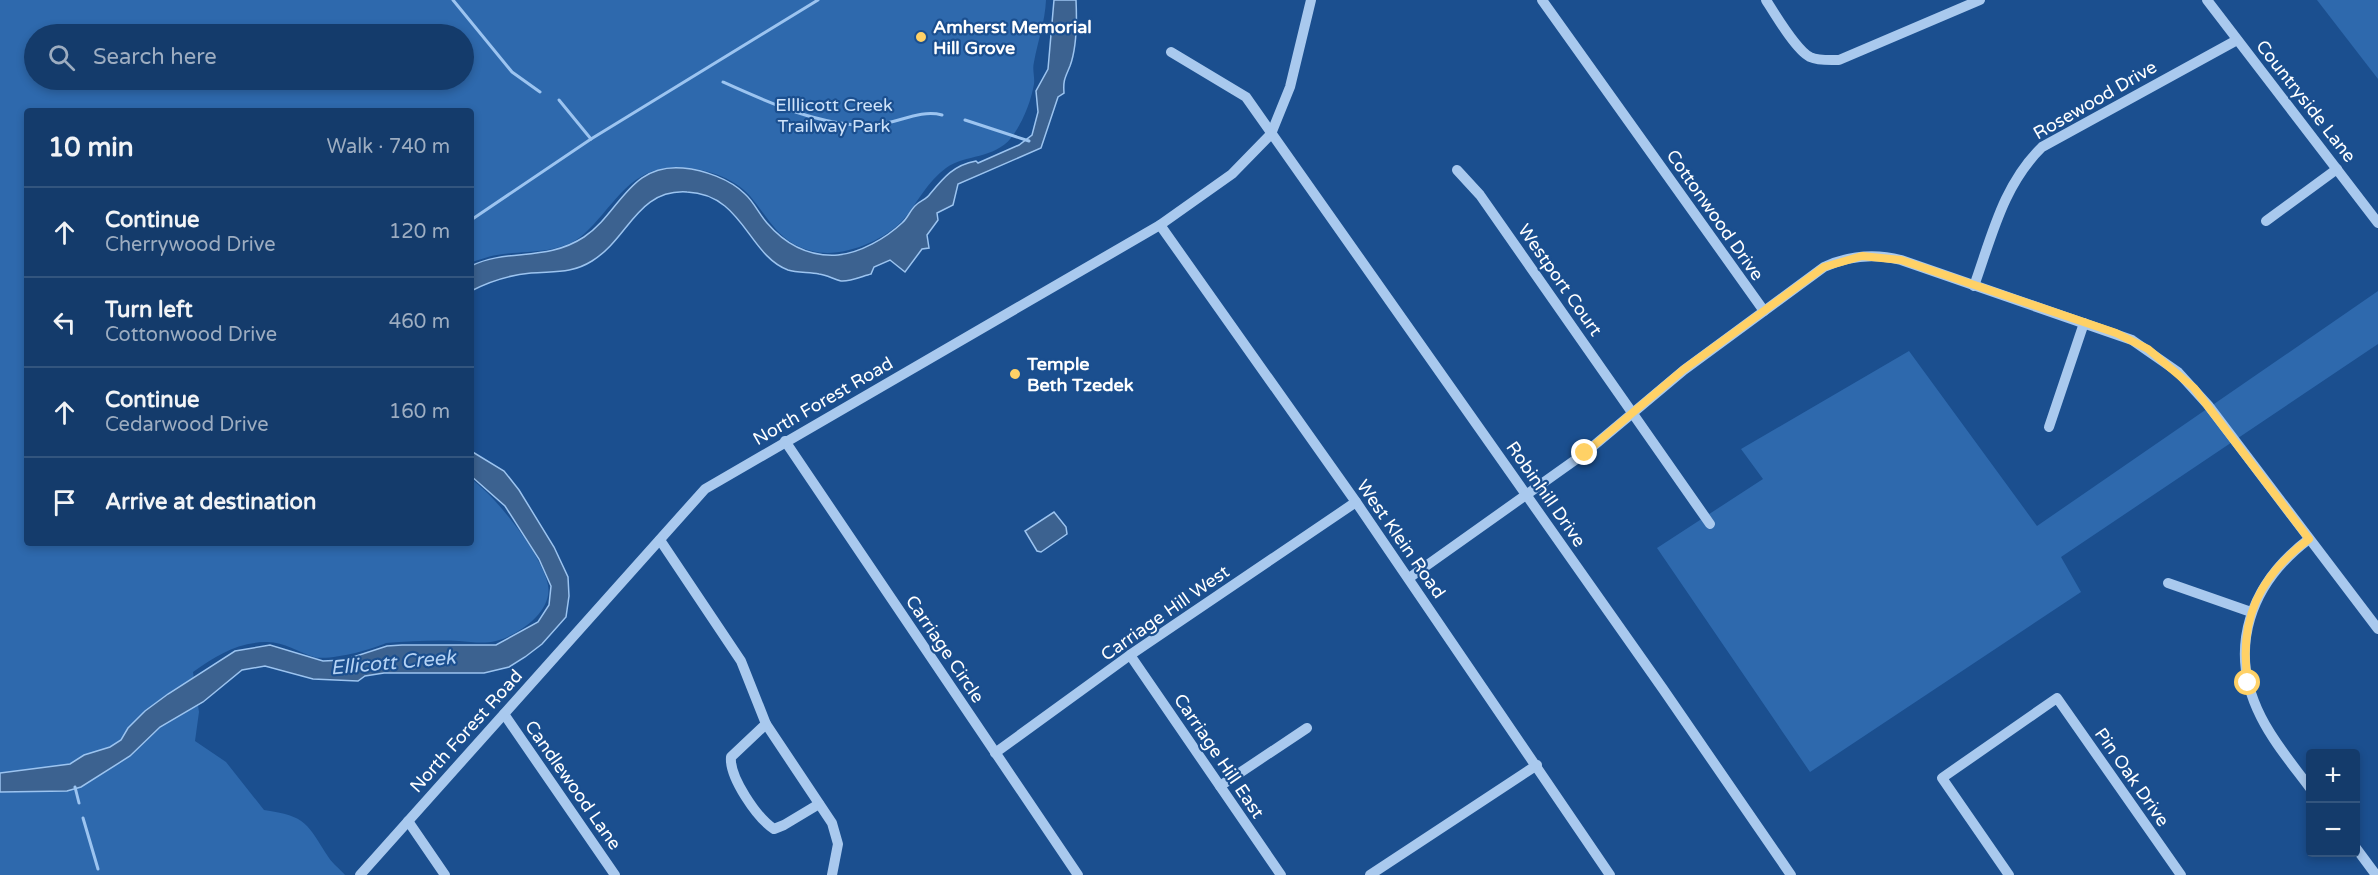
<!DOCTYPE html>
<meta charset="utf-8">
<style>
:root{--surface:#143b6b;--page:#1d4271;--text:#f1f3f6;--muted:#9dadc1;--line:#33557e}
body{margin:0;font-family:"Varela Round",sans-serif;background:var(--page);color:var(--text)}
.controls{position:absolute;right:18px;bottom:18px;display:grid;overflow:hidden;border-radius:6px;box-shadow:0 3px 9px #0003}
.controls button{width:54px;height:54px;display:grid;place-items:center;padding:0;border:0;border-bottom:2px solid var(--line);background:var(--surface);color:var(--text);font:30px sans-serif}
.stop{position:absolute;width:18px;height:18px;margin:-14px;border:4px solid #ffd166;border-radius:50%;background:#fff}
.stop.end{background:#ffd166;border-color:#fff;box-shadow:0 2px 6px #0008}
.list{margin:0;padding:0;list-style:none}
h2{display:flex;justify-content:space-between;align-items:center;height:78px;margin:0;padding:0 24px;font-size:26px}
h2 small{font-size:20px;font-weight:400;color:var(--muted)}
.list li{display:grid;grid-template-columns:39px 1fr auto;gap:18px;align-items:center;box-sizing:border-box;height:90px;padding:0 24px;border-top:2px solid var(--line)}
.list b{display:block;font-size:22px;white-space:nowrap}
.list p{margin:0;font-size:20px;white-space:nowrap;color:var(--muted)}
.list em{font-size:20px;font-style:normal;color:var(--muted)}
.icon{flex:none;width:33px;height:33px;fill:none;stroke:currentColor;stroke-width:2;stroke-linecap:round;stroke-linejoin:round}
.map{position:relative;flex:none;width:2378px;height:875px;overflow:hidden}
.search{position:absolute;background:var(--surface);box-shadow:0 3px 9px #0003;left:24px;top:24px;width:450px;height:66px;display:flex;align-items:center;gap:15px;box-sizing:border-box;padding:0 21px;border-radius:33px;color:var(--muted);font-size:22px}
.panel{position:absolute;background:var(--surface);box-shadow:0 3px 9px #0003;left:24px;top:108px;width:450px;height:438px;border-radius:6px}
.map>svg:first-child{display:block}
</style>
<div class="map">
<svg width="2378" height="875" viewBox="0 0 2378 875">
<rect width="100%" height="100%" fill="#1b4f8f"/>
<g fill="#2e69ad" fill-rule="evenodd">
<path d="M 0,0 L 1046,0 C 1045,22 1038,40 1034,62 C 1032,70 1035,77 1034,84 C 1031,102 1022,124 1011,138 C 994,159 966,154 946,168 C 927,182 918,202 903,220 C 884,241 840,259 812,251 C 779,243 770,220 750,196 C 731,174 694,165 667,168 C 627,172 611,210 584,234 C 561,255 525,250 497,255 C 488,256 480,260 471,262 L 471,111 L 27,111 L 27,543 L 471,543 L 471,479 C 496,496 542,555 548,585 C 553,612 518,635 496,641 C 484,644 472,642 459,641 C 436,640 410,641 386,643 C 371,650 329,661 314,657 C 298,652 283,641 265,642 C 236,643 216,656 193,672 L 199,712 L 195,741 L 226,762 L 264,810 C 307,816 307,824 329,858 C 333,864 340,869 345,875 L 0,875 ZM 34,34 L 464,34 L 464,80 L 34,80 Z"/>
<polygon points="2317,0 2378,0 2378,79"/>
<polygon points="2378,291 2378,344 2061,557 2081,592 1810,772 1657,548 1763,479 1741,449 1909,351 2037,526"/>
</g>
<g fill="#3c6290" stroke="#9cc4f0" stroke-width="1.5">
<path d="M 1054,0 L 1076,0 C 1077,21 1077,47 1070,66 C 1065,78 1063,80 1064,93 L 1058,97 L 1041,148 L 958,184 L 953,205 L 937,213 L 938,220 L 927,235 L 929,248 L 922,249 L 905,272 L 890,260 L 874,267 L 871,274 C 863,276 849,282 841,281 C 833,279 827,275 819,274 C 810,272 797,273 788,270 C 748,255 743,194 687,192 C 637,189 629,238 592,261 C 571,274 555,271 531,273 C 510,275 490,281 471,291 L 471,266 C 507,248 546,262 584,237 C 620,213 629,163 683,168 C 704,170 730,179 745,194 C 754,202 759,214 767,223 C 786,245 809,257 838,255 C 860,253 886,238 902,223 C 908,218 910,210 916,205 C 920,201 927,199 930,194 C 944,177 954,165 976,161 L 978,163 L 1019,145 L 1032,135 L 1038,112 L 1036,91 L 1048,69 Z"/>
<polygon points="471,451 504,471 519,490 554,547 568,577 569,596 566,617 542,644 525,657 509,667 484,673 384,673 365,676 358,681 313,679 265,666 242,670 203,702 160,727 130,756 81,787 67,791 0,792 0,773 70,764 84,755 110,747 121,740 128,728 145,711 168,694 235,651 270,645 323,661 344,660 387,646 402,645 496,645 538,622 549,605 551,586 539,559 505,506 471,476"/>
<polygon points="1054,512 1066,527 1067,534 1041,552 1037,551 1025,531"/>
</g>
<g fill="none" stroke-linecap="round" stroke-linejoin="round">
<g stroke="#9cc4f0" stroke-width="3">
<polyline points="453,0 512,72 540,92"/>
<path d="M 723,82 C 767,102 824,128 874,125 C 897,124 919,109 942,115"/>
<polyline points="559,100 591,139"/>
<polyline points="965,120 1029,141"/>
<polyline points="471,220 591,139 818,0"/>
<polyline points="75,787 79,803"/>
<polyline points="83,818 98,869"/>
</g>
<g stroke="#a9c9ee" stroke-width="10">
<polyline points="1542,0 1764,311"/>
<path d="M 1766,0 C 1775,14 1796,50 1810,57 C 1819,61 1829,60 1839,60 L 1980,0"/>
<polyline points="2207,0 2378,223"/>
<polyline points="1171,52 1246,97 1663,689 1791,875"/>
<polyline points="1457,170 1480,195 1710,524"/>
<polyline points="2266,221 2337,169"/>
<polyline points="1160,225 1356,502 1610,875"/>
<path d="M 1974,286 C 1992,236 2003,185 2042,147 L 2237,40"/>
<polyline points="2049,427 2084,323"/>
<polyline points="785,441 1078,875"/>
<path d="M 2309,539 C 2251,583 2226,648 2261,717 C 2274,743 2293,765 2310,788"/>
<polyline points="660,540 741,661 766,724 832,823 838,844 832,875"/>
<path d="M 1409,578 L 1585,453 L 1684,370 L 1824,267 C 1850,255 1874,253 1901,260 L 2132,340 L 2178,372 L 2208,405 L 2378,629"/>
<polyline points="2168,583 2251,612"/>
<polyline points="1130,655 1281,875"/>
<polyline points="504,714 615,875"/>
<path d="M 766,724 L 731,757 C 729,777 757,818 774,829 L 784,825 L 819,804"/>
<polyline points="995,753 1130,655 1356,502"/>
<polyline points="1220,786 1307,728"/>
<polyline points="408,821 445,875"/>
<polyline points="2356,848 2376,875"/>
<polyline points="360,875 705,489 1160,225 1232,174 1271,134 1290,87 1311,0"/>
<polyline points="1370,875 1537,765"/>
<polyline points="2009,875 1942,778 2057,698 2181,875"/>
</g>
</g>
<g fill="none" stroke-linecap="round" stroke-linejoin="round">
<path stroke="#ffd166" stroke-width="8" d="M 1585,453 L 1683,370 L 1824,267 L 1862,256 L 1901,260 L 2116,333 L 2148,349 L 2194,388 L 2309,539 C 2259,576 2238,620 2248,683"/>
</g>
<g fill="#ffd166" stroke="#1b4f8f" stroke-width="2">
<circle cx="921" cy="37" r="6"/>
<circle cx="1015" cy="374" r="6"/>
</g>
<g text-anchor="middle" stroke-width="4.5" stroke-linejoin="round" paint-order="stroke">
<g font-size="18" font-weight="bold" fill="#fff" stroke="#1b4f8f" text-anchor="start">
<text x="933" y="33">Amherst Memorial<tspan x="933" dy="21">Hill Grove</tspan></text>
<text x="1027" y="370">Temple<tspan x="1027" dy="21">Beth Tzedek</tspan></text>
</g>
<g font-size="18" fill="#fff" stroke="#1b4f8f">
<text transform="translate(2095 100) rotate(-30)" y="6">Rosewood Drive</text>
<text transform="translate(2306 101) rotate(52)" y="6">Countryside Lane</text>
<text transform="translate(1715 215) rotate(55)" y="6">Cottonwood Drive</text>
<text transform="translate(1560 280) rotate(55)" y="6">Westport Court</text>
<text transform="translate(823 401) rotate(-30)" y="6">North Forest Road</text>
<text transform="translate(1546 494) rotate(55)" y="6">Robinhill Drive</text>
<text transform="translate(1401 539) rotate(55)" y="6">West Klein Road</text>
<text transform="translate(1165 613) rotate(-35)" y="6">Carriage Hill West</text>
<text transform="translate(945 649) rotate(56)" y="6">Carriage Circle</text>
<text transform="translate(466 731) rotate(-48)" y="6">North Forest Road</text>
<text transform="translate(1219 756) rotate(56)" y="6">Carriage Hill East</text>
<text transform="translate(2132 777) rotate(55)" y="6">Pin Oak Drive</text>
<text transform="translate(573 785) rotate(55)" y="6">Candlewood Lane</text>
</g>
<g font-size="18" fill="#cfe3fa" stroke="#1b4f8f">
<text x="834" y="111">Elllicott Creek<tspan x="834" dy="21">Trailway Park</tspan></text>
</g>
<g font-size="20" font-style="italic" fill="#b5d3f5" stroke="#1b4f8f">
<text transform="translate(393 662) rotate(-5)" y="7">Ellicott Creek</text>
</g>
</g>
</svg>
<div class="controls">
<button>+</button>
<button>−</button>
</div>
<div class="stop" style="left:2248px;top:683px"></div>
<div class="stop end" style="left:1585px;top:453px"></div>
<div class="search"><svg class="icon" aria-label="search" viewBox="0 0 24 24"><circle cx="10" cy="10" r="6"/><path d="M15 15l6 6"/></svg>Search here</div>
<section class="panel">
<h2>10 min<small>Walk · 740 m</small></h2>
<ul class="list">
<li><svg class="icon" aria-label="ahead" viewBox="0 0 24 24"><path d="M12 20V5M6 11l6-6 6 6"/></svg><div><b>Continue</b><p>Cherrywood Drive</p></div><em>120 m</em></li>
<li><svg class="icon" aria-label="left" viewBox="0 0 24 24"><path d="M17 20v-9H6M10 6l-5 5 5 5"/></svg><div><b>Turn left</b><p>Cottonwood Drive</p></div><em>460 m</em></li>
<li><svg class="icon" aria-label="ahead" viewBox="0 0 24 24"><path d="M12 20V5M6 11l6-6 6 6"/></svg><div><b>Continue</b><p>Cedarwood Drive</p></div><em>160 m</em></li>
<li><svg class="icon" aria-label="arrive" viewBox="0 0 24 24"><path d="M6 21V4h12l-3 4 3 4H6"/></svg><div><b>Arrive at destination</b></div></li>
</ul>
</section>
</div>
